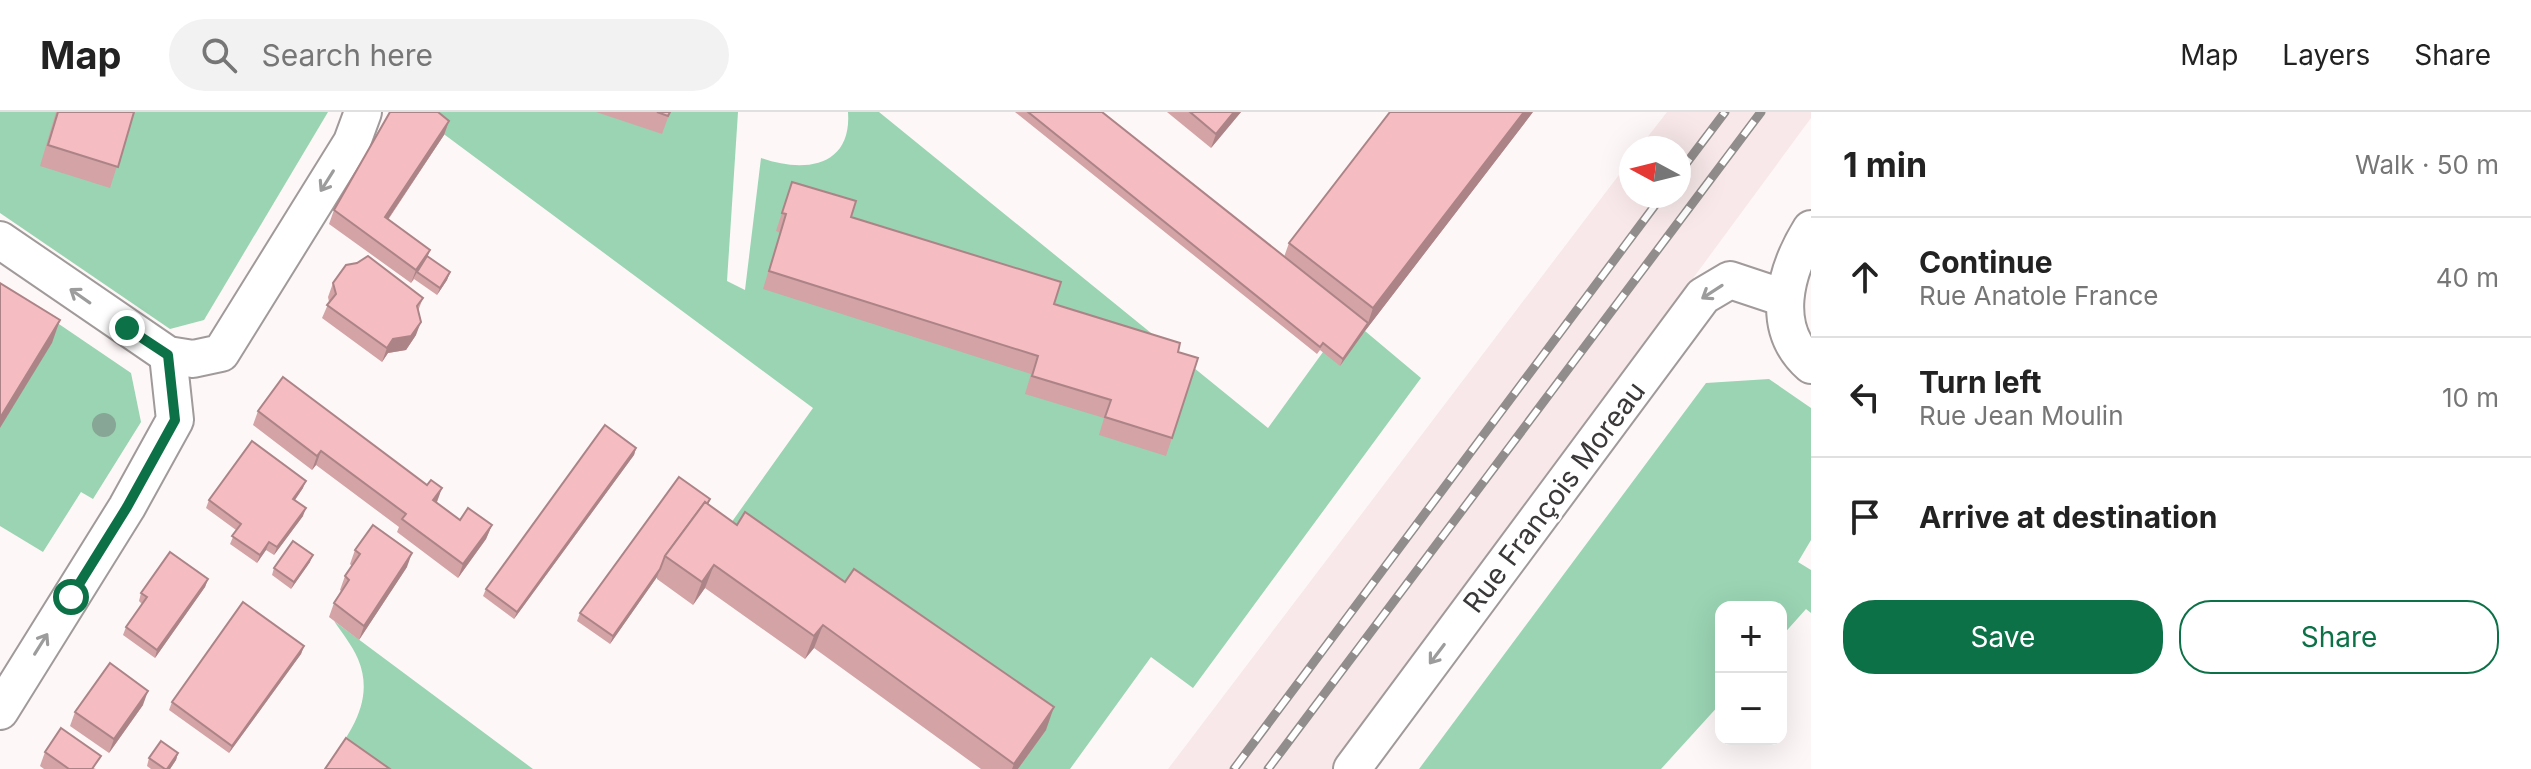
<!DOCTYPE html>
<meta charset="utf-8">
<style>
:root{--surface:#fff;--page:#f2f2f2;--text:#222;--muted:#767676;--line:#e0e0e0;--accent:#0d7148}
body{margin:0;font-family:Inter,sans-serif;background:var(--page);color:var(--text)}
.controls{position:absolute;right:24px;bottom:24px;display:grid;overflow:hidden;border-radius:16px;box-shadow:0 8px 32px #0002}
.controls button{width:72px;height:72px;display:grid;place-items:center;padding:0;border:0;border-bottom:2px solid var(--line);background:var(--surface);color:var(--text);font:40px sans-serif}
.compass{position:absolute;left:1619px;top:24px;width:72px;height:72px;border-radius:50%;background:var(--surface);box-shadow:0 8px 32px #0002;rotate:277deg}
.stop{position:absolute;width:24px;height:24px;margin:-18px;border:6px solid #0d7148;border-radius:50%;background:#fff}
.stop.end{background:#0d7148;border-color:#fff;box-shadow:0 2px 8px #0008}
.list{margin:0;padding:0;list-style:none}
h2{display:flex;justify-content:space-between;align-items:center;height:104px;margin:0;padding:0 32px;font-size:34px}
h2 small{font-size:26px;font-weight:400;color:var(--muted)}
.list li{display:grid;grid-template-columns:52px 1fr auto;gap:24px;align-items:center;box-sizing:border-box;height:120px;padding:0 32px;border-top:2px solid var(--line)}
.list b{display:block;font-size:30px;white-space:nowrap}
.list p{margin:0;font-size:26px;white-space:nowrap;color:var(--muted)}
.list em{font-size:26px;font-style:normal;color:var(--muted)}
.actions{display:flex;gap:16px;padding:24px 32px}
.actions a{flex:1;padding:18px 0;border:2px solid var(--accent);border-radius:32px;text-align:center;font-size:28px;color:var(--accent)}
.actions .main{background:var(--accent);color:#fff}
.icon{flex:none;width:44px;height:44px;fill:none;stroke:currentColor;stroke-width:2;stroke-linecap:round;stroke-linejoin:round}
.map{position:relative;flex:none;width:1811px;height:657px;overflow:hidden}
header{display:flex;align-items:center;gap:48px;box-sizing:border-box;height:112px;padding:0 40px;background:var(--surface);border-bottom:2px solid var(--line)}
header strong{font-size:38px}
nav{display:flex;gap:44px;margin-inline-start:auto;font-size:28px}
.search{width:560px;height:72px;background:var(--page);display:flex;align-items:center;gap:20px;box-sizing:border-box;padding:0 28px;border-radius:44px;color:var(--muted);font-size:30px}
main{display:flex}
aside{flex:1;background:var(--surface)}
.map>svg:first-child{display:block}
</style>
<header>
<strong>Map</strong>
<div class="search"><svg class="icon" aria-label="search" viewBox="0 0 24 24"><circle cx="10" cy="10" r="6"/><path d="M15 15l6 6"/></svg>Search here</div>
<nav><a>Map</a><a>Layers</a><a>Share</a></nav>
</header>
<main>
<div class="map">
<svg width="1811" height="657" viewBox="0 0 1811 657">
<rect width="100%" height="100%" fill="#fef7f7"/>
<polygon fill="#f8e8e9" points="1667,0 1811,0 1811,6 1332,657 1168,657 1631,47 1631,84 1679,84 1679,36 1639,36"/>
<g fill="#9ad4b3">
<polygon points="0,0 328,0 204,208 170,217 0,101"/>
<path d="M 414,0 L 738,0 L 727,169 L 745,178 L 761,46 C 803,61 852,56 848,0 L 879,0 L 1268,316 L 1323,240 L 1365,219 L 1421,266 L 1193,576 L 1151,545 L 1070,657 L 1018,657 L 1045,618 L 731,411 L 813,296 Z"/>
<polygon points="0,172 131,261 141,310 93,387 81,380 43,440 0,414"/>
<polygon points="1769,267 1811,296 1811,428 1798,450 1811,458 1811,501 1806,497 1781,525 1781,495 1721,495 1721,591 1661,657 1419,657 1706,271"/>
<path d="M 334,509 L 533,657 L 324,657 C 348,624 376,590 358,547 C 352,533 342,521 334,509 Z"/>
</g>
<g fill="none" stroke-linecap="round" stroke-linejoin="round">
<defs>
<g id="minor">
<path d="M 1811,117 C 1785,159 1769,216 1811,253"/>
<polyline points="0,128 168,243 193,247 221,241 352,30 363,0"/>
<polyline points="0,599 127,395 175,308 168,243"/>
<polyline points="1352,657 1703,184 1730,168 1784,186"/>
</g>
</defs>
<use href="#minor" stroke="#a19a9b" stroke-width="40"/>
<use href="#minor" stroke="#fff" stroke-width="36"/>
<defs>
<g id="rail">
<polyline points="1679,61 1725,0"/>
<polyline points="1234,657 1662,84"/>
<polyline points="1268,657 1761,0"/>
</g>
</defs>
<use href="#rail" stroke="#928d8d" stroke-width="9"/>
<use href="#rail" stroke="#fff" stroke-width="6" stroke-dasharray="18" stroke-linecap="butt"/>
</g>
<circle fill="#87a695" cx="104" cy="313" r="12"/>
<g fill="#d3a3a6">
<polygon points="56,0 134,0 110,76 40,54"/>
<polygon points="596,0 670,0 662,22"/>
<polygon points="1015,0 1102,0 1284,145 1289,131 1533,0 1365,219 1340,254 1320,238 1317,242"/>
<polygon points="1167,0 1241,0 1211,36"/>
<polygon points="449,9 444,23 388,108 430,138 427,144 450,160 447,168 437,183 414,167 415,166 411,171 329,112 334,98"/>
<polygon points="792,70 851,105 1054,192 1178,240 1172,326 1166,344 1099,323 1104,306 1025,282 1031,262 763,177 780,121 776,119"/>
<polygon points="333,171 423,186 418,199 416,223 406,238 388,241 382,250 322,206 329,190 328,185"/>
<polygon points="258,299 436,391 460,408 492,413 486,427 458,466 397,420 399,415 316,353 312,358 253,313"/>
<polygon points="636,336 634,343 514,507 483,484 486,477"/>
<polygon points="303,376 295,388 303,404 274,443 266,438 257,451 230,432 236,418 206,396 209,388"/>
<polygon points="710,387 708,393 737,413 1046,618 1018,657 981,657 814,536 805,547 705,476 693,493 657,467 657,465 610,532 577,509 580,501"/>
<polygon points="355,438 407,455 359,528 329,505 334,491 341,479 340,478 345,464 352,454 350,452"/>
<polygon points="310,450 291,477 272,463 274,456"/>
<polygon points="208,467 205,475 155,546 123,523 126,515 142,492 139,489 141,481"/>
<polygon points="304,534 301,542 229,641 169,598 172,590"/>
<polygon points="143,593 109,641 70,614 75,600"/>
<polygon points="45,640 96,657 44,657 40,654"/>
<polygon points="178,641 176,648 170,657 151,657 147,654 149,646"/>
</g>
<g fill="#ac8487">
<polygon points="1234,0 1241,0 1211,36 1216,22"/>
<polygon points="1524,0 1533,0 1365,219 1340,254 1343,247 1368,211 1373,196"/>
<polygon points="449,9 444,23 380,119 385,105"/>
<polygon points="430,138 425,152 417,160 411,171 416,158"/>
<polygon points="450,160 447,168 437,183 440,176"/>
<polygon points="60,208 52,231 0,316 0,306"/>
<polygon points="421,210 416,223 406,238 388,241 382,250 387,236 393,227"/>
<polygon points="636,336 634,343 514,507 517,500"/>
<polygon points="321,339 316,353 312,358 317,344"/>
<polygon points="306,369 303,376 290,395 293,387"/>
<polygon points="442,376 437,390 428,402 433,388"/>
<polygon points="306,396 303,404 274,443 277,435"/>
<polygon points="492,413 486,427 458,466 463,452"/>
<polygon points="269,430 266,438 257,451 260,443"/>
<polygon points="412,441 407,455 359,528 364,514"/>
<polygon points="313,443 310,450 291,477 294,470"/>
<polygon points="714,453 705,476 693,493 702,470"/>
<polygon points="660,457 657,465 610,532 613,524"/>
<polygon points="208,467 205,475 155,546 157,538"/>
<polygon points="823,513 814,536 805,547 814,524"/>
<polygon points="304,534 301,542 229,641 232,634"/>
<polygon points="148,579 143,593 109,641 114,627"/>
<polygon points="1054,595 1046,618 1018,657 1012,657 1014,652"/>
<polygon points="178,641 176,648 170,657 167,657"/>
</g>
<g fill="#f5bdc1" stroke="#ac8487" stroke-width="2">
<polygon points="58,0 134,0 118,55 48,33"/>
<polygon points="390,0 438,0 449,9 385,105 430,138 416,158 334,98"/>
<polygon points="657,0 670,0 668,4"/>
<polygon points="1028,0 1102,0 1368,211 1343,247 1323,231 1320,235"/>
<polygon points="1190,0 1234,0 1216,22"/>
<polygon points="1390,0 1524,0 1373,196 1289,131"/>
<polygon points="792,70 856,89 851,105 1061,170 1054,192 1180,231 1178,240 1198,246 1172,326 1105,305 1111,288 1032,264 1038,244 769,159 786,102 782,101"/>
<polygon points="368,144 423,186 417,194 421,210 411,224 393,227 387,236 327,193 336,182 333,171 346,153 357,151"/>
<polygon points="427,144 450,160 440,176 417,160"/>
<polygon points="0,171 60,208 0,306"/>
<polygon points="283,265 427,373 431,368 442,376 433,388 460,408 468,396 492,413 463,452 402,407 406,402 321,339 317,344 258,299"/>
<polygon points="605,313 636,336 517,500 486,477"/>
<polygon points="252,329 306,369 293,387 306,396 277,435 269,430 260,443 232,424 241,412 209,388"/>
<polygon points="679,365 710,387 707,392 705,390 665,444 660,457 613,524 580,501"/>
<polygon points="705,390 737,413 745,400 845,470 854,457 1054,595 1014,652 823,513 814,524 714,453 702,470 665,444"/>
<polygon points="373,413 412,441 364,514 334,491 349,468 345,464 360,442 355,438"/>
<polygon points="293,429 313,443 294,470 274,456"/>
<polygon points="170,440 208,467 157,538 126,515 147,485 141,481"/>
<polygon points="243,490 304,534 232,634 172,590"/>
<polygon points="110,551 148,579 114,627 75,600"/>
<polygon points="61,616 101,644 92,657 69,657 45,640"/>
<polygon points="346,626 390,657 325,657"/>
<polygon points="161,629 178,641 167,657 165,657 149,646"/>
</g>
<defs><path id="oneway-shaft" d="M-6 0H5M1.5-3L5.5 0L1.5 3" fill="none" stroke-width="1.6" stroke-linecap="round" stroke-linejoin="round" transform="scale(2)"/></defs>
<g stroke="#9c9c9c">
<use href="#oneway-shaft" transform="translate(327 69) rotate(122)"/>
<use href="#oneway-shaft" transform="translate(1712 180) rotate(147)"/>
<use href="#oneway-shaft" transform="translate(80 184) rotate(-145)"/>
<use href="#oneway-shaft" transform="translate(41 532) rotate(-58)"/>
<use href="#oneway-shaft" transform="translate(1437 542) rotate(127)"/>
</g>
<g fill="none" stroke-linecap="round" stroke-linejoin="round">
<polyline stroke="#0d7148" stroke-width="10" points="71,485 127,395 175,308 168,243 127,216"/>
</g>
<g text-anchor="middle" stroke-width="6" stroke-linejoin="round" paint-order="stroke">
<g font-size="28" fill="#3a3838" stroke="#fff">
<text transform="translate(1554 385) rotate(-53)" y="10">Rue François Moreau</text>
</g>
</g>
</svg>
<div class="controls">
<button>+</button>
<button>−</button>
</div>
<svg class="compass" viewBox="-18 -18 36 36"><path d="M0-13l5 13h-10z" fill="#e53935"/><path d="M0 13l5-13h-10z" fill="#767676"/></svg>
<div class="stop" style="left:71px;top:485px"></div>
<div class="stop end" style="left:127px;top:216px"></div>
</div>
<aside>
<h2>1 min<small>Walk · 50 m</small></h2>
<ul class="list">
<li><svg class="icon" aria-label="ahead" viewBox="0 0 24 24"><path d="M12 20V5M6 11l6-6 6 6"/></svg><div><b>Continue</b><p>Rue Anatole France</p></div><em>40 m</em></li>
<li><svg class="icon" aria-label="left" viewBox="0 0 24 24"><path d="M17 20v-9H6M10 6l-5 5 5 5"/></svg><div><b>Turn left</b><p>Rue Jean Moulin</p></div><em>10 m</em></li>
<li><svg class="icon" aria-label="arrive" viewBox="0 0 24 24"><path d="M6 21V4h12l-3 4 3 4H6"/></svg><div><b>Arrive at destination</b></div></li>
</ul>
<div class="actions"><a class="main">Save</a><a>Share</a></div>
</aside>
</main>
